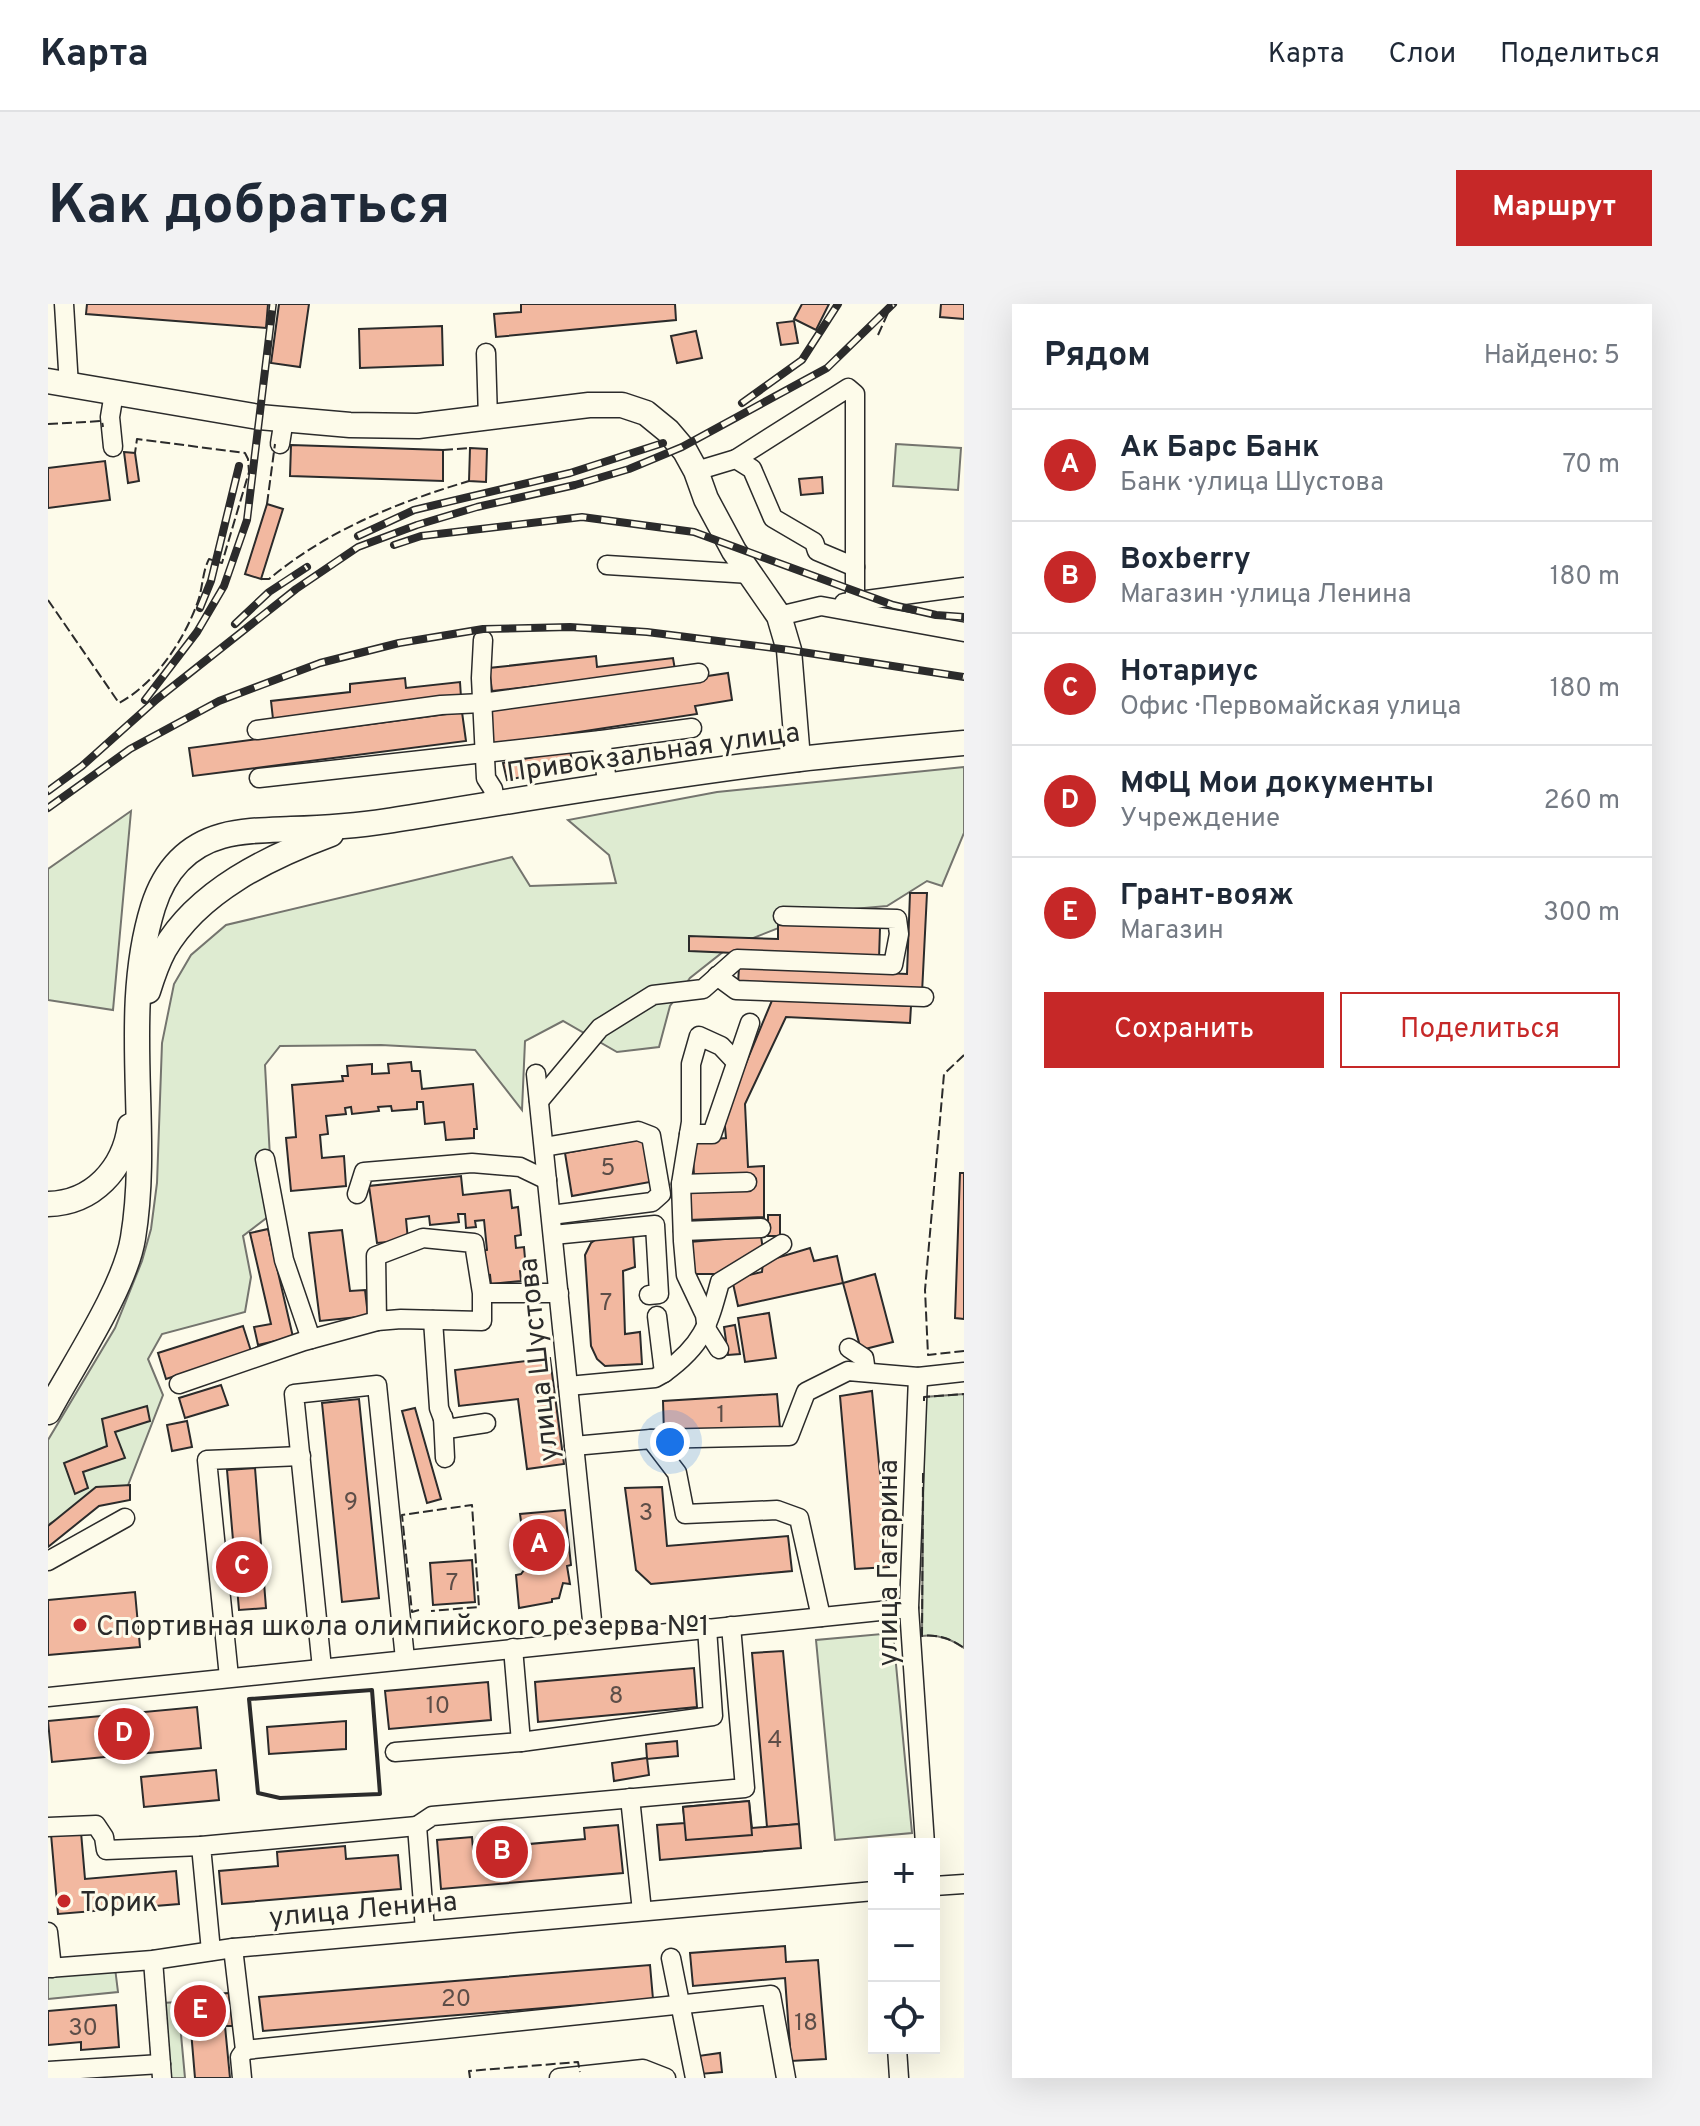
<!DOCTYPE html>
<html lang="ru">
<meta charset="utf-8">
<style>
:root{--surface:#fff;--page:#f2f2f3;--text:#1f2937;--muted:#747a83;--line:#e0e1e3;--accent:#c62828}
body{margin:0;font-family:Overpass,sans-serif;background:var(--page);color:var(--text)}
.controls{position:absolute;right:24px;bottom:24px;display:grid;overflow:hidden;border-radius:0px;box-shadow:0 8px 32px #0002}
.controls button{width:72px;height:72px;display:grid;place-items:center;padding:0;border:0;border-bottom:2px solid var(--line);background:var(--surface);color:var(--text);font:40px sans-serif}
.you{position:absolute;left:622px;top:1138px;width:28px;height:28px;margin:-20px;border:6px solid #fff;border-radius:50%;background:#1a73e8;box-shadow:0 0 0 12px #1a73e833}
.badge{display:grid;place-items:center;width:52px;height:52px;border-radius:50%;background:var(--accent);color:#fff;font-size:26px;font-weight:700}
.pin{position:absolute;translate:-50% -50%;border:4px solid #fff;box-shadow:0 2px 8px #0006}
.list{margin:0;padding:0;list-style:none}
h2{display:flex;justify-content:space-between;align-items:center;height:104px;margin:0;padding:0 32px;font-size:34px}
h2 small{font-size:26px;font-weight:400;color:var(--muted)}
.list li{display:grid;grid-template-columns:52px 1fr auto;gap:24px;align-items:center;box-sizing:border-box;height:112px;padding:0 32px;border-top:2px solid var(--line)}
.list b{display:block;font-size:30px;white-space:nowrap}
.list p{margin:0;font-size:26px;white-space:nowrap;color:var(--muted)}
.list em{font-size:26px;font-style:normal;color:var(--muted)}
.actions{display:flex;gap:16px;padding:24px 32px}
.actions a{flex:1;padding:18px 0;border:2px solid var(--accent);border-radius:0px;text-align:center;font-size:28px;color:var(--accent)}
.actions .main{background:var(--accent);color:#fff}
.icon{flex:none;width:44px;height:44px;fill:none;stroke:currentColor;stroke-width:2;stroke-linecap:round;stroke-linejoin:round}
.map{position:relative;flex:none;width:916px;height:1774px;overflow:hidden;border-radius:0px}
header{display:flex;align-items:center;gap:48px;box-sizing:border-box;height:112px;padding:0 40px;background:var(--surface);border-bottom:2px solid var(--line)}
header strong{font-size:38px}
nav{display:flex;gap:44px;margin-inline-start:auto;font-size:28px}
.intro{display:flex;align-items:center;justify-content:space-between;box-sizing:border-box;height:192px;padding:0 48px}
h1{margin:0;font-size:56px}
.button{padding:20px 36px;border-radius:0px;background:var(--accent);color:#fff;font-size:28px;font-weight:700}
main{display:flex;gap:48px;padding:0 48px}
aside{flex:1;background:var(--surface);border-radius:0px;box-shadow:0 8px 32px #0002}
.map>svg:first-child{display:block}
</style>
<header>
<strong>Карта</strong>
<nav><a>Карта</a><a>Слои</a><a>Поделиться</a></nav>
</header>
<div class="intro"><h1>Как добраться</h1><a class="button">Маршрут</a></div>
<main>
<div class="map">
<svg width="916" height="1774" viewBox="0 0 916 1774">
<rect width="100%" height="100%" fill="#fdfbea"/>
<g fill="#deebd1" stroke="#74746e" stroke-width="2">
<polygon points="848,140 913,144 910,186 845,182"/>
<polygon points="916,463 916,529 894,582 879,577 839,602 771,608 680,644 642,674 622,702 611,743 569,748 515,717 477,737 474,806 427,746 333,741 232,742 217,761 225,909 195,932 203,973 197,1008 114,1030 100,1055 115,1091 77,1189 18,1210 0,1221 0,1136 67,1024 94,957 103,925 109,879 114,739 126,680 143,651 178,621 464,553 482,582 568,579 561,551 520,516 669,488"/>
<polygon points="83,507 65,706 0,696 0,565"/>
<path d="M 916,1090 L 916,1344 C 903,1335 890,1330 874,1332 L 876,1093 Z"/>
<polygon points="845,1329 864,1529 787,1536 768,1336"/>
<polygon points="67,1664 70,1688 0,1695 0,1670"/>
<polygon points="130,1698 137,1774 121,1774 114,1699"/>
</g>
<g fill="#f2b8a0" stroke="#2b2b2b" stroke-width="2">
<polygon points="39,0 220,0 218,24 38,10"/>
<polygon points="231,0 261,0 252,63 223,59"/>
<polygon points="473,0 627,0 628,16 448,33 446,10 473,8"/>
<polygon points="754,0 781,0 768,26 746,15"/>
<polygon points="893,0 916,0 916,15 892,13"/>
<polygon points="746,17 750,39 733,41 729,19"/>
<polygon points="394,22 395,61 312,64 311,25"/>
<polygon points="648,27 654,54 629,59 623,32"/>
<polygon points="243,141 395,146 395,177 242,172"/>
<polygon points="422,144 439,145 438,178 421,177"/>
<polygon points="76,148 87,149 91,177 80,179"/>
<polygon points="57,157 62,196 0,204 0,164"/>
<polygon points="774,173 775,189 753,191 751,175"/>
<polygon points="219,200 235,205 213,275 197,270"/>
<polygon points="548,352 549,363 625,354 627,366 444,387 441,364"/>
<polygon points="680,369 684,396 647,402 649,410 445,441 440,405"/>
<polygon points="357,374 358,384 412,378 413,393 225,415 223,397 302,388 302,380"/>
<polygon points="414,408 418,437 145,472 141,444"/>
<polygon points="522,446 525,463 459,476 455,459"/>
<polygon points="862,589 879,589 874,689 690,680 691,663 859,670"/>
<polygon points="730,619 832,624 831,655 641,647 641,632 730,635"/>
<polygon points="725,694 863,702 862,719 738,713 697,800 700,863 716,862 716,913 640,916 642,888 702,871 646,871 644,837 678,834 676,812"/>
<polygon points="363,758 364,767 372,767 374,785 425,780 429,825 426,825 426,834 398,836 396,818 377,820 375,798 369,798 369,805 344,807 343,802 330,803 331,807 304,810 303,803 297,804 298,810 278,812 280,830 272,831 274,854 296,852 298,882 243,887 238,834 248,833 244,781 295,777 294,772 300,772 299,762 324,760 324,770 341,769 340,760"/>
<polygon points="595,835 602,878 524,892 517,849"/>
<polygon points="912,869 916,869 916,1015 907,1014"/>
<polygon points="413,872 415,891 462,886 464,904 470,903 473,931 467,932 468,944 476,943 478,966 472,967 473,977 443,980 442,971 435,972 433,947 439,946 436,916 427,917 428,923 418,924 417,910 410,910 411,918 382,921 381,912 358,915 360,936 329,939 321,882"/>
<rect x="720" y="911" width="12" height="21"/>
<polygon points="220,925 245,1033 210,1041 206,1023 223,1020 202,929"/>
<polygon points="294,926 302,987 317,986 320,1012 272,1017 261,929"/>
<polygon points="585,929 587,963 575,967 577,1030 592,1028 594,1060 557,1062 549,1055 543,1042 537,951 543,939 554,931"/>
<polygon points="713,932 715,946 677,970 642,970 641,938"/>
<polygon points="762,944 766,957 789,952 795,979 690,1002 684,975 714,968 715,958"/>
<polygon points="827,970 845,1038 813,1046 795,979"/>
<polygon points="721,1009 728,1054 697,1058 690,1014"/>
<polygon points="687,1021 692,1050 680,1051 676,1023"/>
<polygon points="195,1022 203,1047 118,1075 110,1049"/>
<polygon points="502,1054 516,1160 479,1165 470,1095 411,1102 407,1066"/>
<polygon points="173,1081 180,1101 137,1114 131,1094"/>
<polygon points="824,1087 841,1263 807,1265 792,1092"/>
<polygon points="729,1090 732,1124 616,1130 615,1097"/>
<polygon points="311,1095 331,1294 294,1298 274,1099"/>
<polygon points="99,1102 102,1117 67,1128 77,1154 35,1168 40,1184 27,1190 16,1159 59,1142 54,1115"/>
<polygon points="367,1104 393,1195 379,1199 354,1107"/>
<polygon points="139,1117 144,1143 124,1147 119,1121"/>
<polygon points="207,1164 218,1304 191,1306 179,1166"/>
<polygon points="82,1181 82,1196 51,1202 0,1243 0,1222 48,1183"/>
<polygon points="614,1183 619,1242 740,1232 744,1267 603,1280 588,1266 577,1184"/>
<polygon points="517,1206 523,1261 519,1262 522,1280 515,1279 511,1294 504,1295 504,1298 471,1304 468,1271 473,1270 479,1262 472,1210"/>
<polygon points="424,1256 427,1298 385,1301 382,1259"/>
<polygon points="87,1288 92,1343 0,1351 0,1296"/>
<polygon points="735,1347 751,1520 719,1523 704,1349"/>
<polygon points="646,1364 649,1403 490,1418 487,1378"/>
<polygon points="440,1378 443,1416 341,1425 337,1387"/>
<polygon points="149,1403 153,1444 4,1458 0,1417"/>
<polygon points="298,1417 298,1445 221,1450 219,1423"/>
<polygon points="629,1437 630,1452 599,1455 598,1440"/>
<polygon points="599,1454 601,1471 566,1477 564,1459"/>
<polygon points="168,1466 171,1496 96,1503 93,1473"/>
<polygon points="701,1497 704,1524 751,1520 753,1544 612,1556 609,1521 637,1519 635,1503"/>
<polygon points="701,1497 704,1531 638,1536 635,1503"/>
<polygon points="570,1521 575,1569 393,1585 389,1536 424,1533 425,1545 537,1535 536,1524"/>
<polygon points="33,1528 37,1575 128,1567 131,1600 10,1610 3,1530"/>
<polygon points="297,1542 298,1555 350,1551 353,1585 174,1600 171,1567 230,1562 229,1548"/>
<polygon points="737,1642 738,1658 770,1656 778,1755 743,1757 737,1674 645,1682 642,1649"/>
<polygon points="602,1661 605,1695 215,1727 211,1693"/>
<polygon points="181,1689 185,1722 177,1722 182,1774 147,1774 140,1691"/>
<polygon points="68,1701 71,1743 33,1746 33,1738 0,1741 0,1707"/>
<polygon points="672,1749 674,1768 652,1770 650,1752"/>
</g>
<g fill="none" stroke-linecap="round" stroke-linejoin="round">
<defs>
<g id="minor">
<polyline points="16,0 21,82"/>
<polyline points="438,49 440,115"/>
<polyline points="232,140 236,115"/>
<polyline points="65,143 62,113 66,89"/>
<polyline points="688,155 800,84 807,90 807,298"/>
<polyline points="648,167 688,155 704,165 725,214 766,238 769,247 807,263"/>
<polyline points="559,261 702,270"/>
<polyline points="796,299 916,283"/>
<polyline points="731,312 773,302 916,328"/>
<polyline points="435,336 433,374 438,474 445,485 447,500"/>
<polyline points="209,426 393,401 434,399 651,369"/>
<polyline points="553,436 644,424"/>
<polyline points="211,474 553,436 560,484"/>
<polyline points="669,672 688,686 876,693"/>
<polyline points="488,770 546,1336"/>
<polyline points="491,797 552,724 605,691 655,685 689,655 845,661 851,630 849,615 735,612"/>
<polyline points="641,830 664,830 702,719"/>
<polyline points="496,843 590,827 603,832 613,890 604,898 503,911"/>
<polyline points="217,855 236,956 263,1035"/>
<polyline points="633,880 699,878"/>
<polyline points="309,890 316,868 424,859 472,863 499,876"/>
<polyline points="635,927 713,924"/>
<polyline points="505,931 607,921 611,990 601,991"/>
<polyline points="434,989 434,1017 353,1015 329,1017 328,952 375,934 426,939 434,989 511,989"/>
<polyline points="385,1016 391,1104 399,1125 438,1119"/>
<polyline points="801,1044 816,1054 818,1068"/>
<polyline points="671,1045 659,1026 657,1011 638,971 635,937 633,880 643,818 643,760 651,732 673,742 688,758"/>
<path d="M 616,1069 C 655,1041 660,1022 672,978 L 734,940"/>
<polyline points="870,1073 861,1304 877,1540"/>
<polyline points="131,1080 256,1037 329,1017"/>
<polyline points="520,1082 607,1074 616,1069 609,1012"/>
<polyline points="395,1113 397,1154"/>
<polyline points="603,1135 741,1132 758,1088 800,1067 870,1073 916,1068"/>
<polyline points="526,1142 603,1135 629,1169 637,1210 729,1206 751,1214 773,1313"/>
<polyline points="0,1257 77,1214"/>
<polyline points="465,1344 473,1438 665,1412 659,1324"/>
<polyline points="274,1364 246,1090 329,1081 357,1355"/>
<polyline points="181,1373 159,1156 253,1152"/>
<polyline points="0,1393 861,1304"/>
<polyline points="347,1448 473,1438"/>
<polyline points="582,1494 594,1607"/>
<polyline points="0,1523 48,1521 56,1533 58,1546 153,1542"/>
<polyline points="886,1582 916,1580"/>
<polyline points="377,1626 369,1522 384,1512 697,1484 683,1322"/>
<polyline points="0,1628 4,1664"/>
<polyline points="185,1644 197,1746 192,1753 194,1774"/>
<polyline points="163,1647 153,1542 369,1522"/>
<polyline points="623,1654 647,1774"/>
<polyline points="105,1656 114,1774"/>
<polyline points="0,1664 105,1656 185,1644 826,1587"/>
<polyline points="849,1744 851,1774"/>
<polyline points="197,1746 723,1691 738,1774"/>
<polyline points="0,1767 113,1760"/>
<polyline points="511,1774 595,1765 618,1774"/>
</g>
<g id="major">
<polyline points="0,77 211,113 302,121 370,122 541,101 574,101 598,109 620,127 637,147 648,167 658,195 686,247 731,312 741,346 750,455"/>
<path d="M 100,687 C 104,674 109,659 116,646 C 150,587 221,553 283,530"/>
<path d="M 0,900 C 45,899 76,865 82,822"/>
<path d="M 0,1108 C 25,1061 77,984 85,934 C 103,825 72,710 105,603 C 116,568 138,542 174,532 C 196,526 220,526 243,525 C 276,524 307,522 339,517 C 476,495 613,472 751,455 C 806,449 861,444 916,439"/>
</g>
</defs>
<use href="#minor" stroke="#2b2b2b" stroke-width="21"/>
<use href="#major" stroke="#2b2b2b" stroke-width="27"/>
<use href="#minor" stroke="#fdfbea" stroke-width="18"/>
<use href="#major" stroke="#fdfbea" stroke-width="24"/>
<defs>
<g id="rail">
<polyline points="694,99 754,56 790,0"/>
<polyline points="310,232 366,206 522,169 615,139"/>
<polyline points="346,241 373,232 534,213 646,228 845,301 888,311 916,313"/>
<polyline points="152,304 163,277 191,162"/>
<polyline points="187,320 221,288 259,263"/>
<polyline points="97,396 149,328 176,282 199,216 225,0"/>
<polyline points="0,487 34,462 109,395 248,285 310,243 369,221 429,203 527,181 581,165 634,143 779,64 845,0"/>
<polyline points="0,504 82,445 171,397 272,359 351,339 435,325 522,323 599,328 741,346 916,373"/>
</g>
</defs>
<use href="#rail" stroke="#2b2b2b" stroke-width="8"/>
<use href="#rail" stroke="#fdfbea" stroke-width="5" stroke-dasharray="15" stroke-linecap="butt"/>
<g stroke="#2b2b2b" stroke-width="2" stroke-dasharray="10 4" stroke-linecap="butt">
<polyline points="830,31 844,0"/>
<polyline points="0,120 54,117 55,123"/>
<polyline points="395,146 422,144"/>
<polyline points="219,200 227,140"/>
<path d="M 213,275 L 221,275 C 280,226 348,199 421,177"/>
<path d="M 0,296 L 71,399 C 107,380 137,335 150,297 C 155,283 154,269 161,255 L 174,259 L 201,168 L 200,155 L 197,149 L 89,135 L 87,149"/>
<polyline points="916,751 896,770 877,986 880,1051 916,1047"/>
<polyline points="876,1097 876,1093 916,1090"/>
<path d="M 875,1169 L 874,1332 C 889,1330 904,1335 916,1344"/>
<polyline points="371,1306 364,1308 354,1211 424,1201 431,1303 383,1307"/>
<polyline points="422,1774 421,1767 530,1758 532,1768"/>
</g>
<polygon stroke="#2b2b2b" stroke-width="4" points="324,1386 332,1490 232,1494 210,1489 201,1395"/>
</g>
<g fill="#c62828" stroke="#fdfbea" stroke-width="3">
<circle cx="32" cy="1321" r="8"/>
<circle cx="16" cy="1597" r="8"/>
</g>
<g text-anchor="middle" stroke-width="6" stroke-linejoin="round" paint-order="stroke">
<g font-size="24" fill="#5d4e48">
<text x="560" y="871">5</text>
<text x="558" y="1006">7</text>
<text x="673" y="1118">1</text>
<text x="303" y="1205">9</text>
<text x="598" y="1216">3</text>
<text x="404" y="1286">7</text>
<text x="568" y="1399">8</text>
<text x="390" y="1409">10</text>
<text x="727" y="1443">4</text>
<text x="408" y="1702">20</text>
<text x="758" y="1726">18</text>
<text x="35" y="1731">30</text>
</g>
<g font-size="28" fill="#2b2b2b" stroke="#fdfbea">
<text transform="translate(605 447) rotate(-8)" y="10">Привокзальная улица</text>
<text transform="translate(489 1056) rotate(-96)" y="10">улица Шустова</text>
<text transform="translate(839 1259) rotate(-90)" y="10">улица Гагарина</text>
<text transform="translate(315 1604) rotate(-5)" y="10">улица Ленина</text>
</g>
<g font-size="28" fill="#2b2b2b" stroke="#fdfbea" text-anchor="start">
<text x="48" y="1331">Спортивная школа олимпийского резерва №1</text>
<text x="32" y="1607">Торик</text>
</g>
</g>
</svg>
<div class="controls">
<button>+</button>
<button>−</button>
<button><svg class="icon" aria-label="locate" viewBox="0 0 24 24"><circle cx="12" cy="12" r="6"/><path d="M12 2v4M12 18v4M2 12h4M18 12h4"/></svg></button>
</div>
<div class="you"></div>
<div class="pin badge" style="left:491px;top:1241px">A</div>
<div class="pin badge" style="left:454px;top:1548px">B</div>
<div class="pin badge" style="left:194px;top:1263px">C</div>
<div class="pin badge" style="left:76px;top:1430px">D</div>
<div class="pin badge" style="left:152px;top:1707px">E</div>
</div>
<aside>
<h2>Рядом<small>Найдено: 5</small></h2>
<ul class="list">
<li><span class="badge">A</span><div><b>Ак Барс Банк</b><p>Банк · улица Шустова</p></div><em>70 m</em></li>
<li><span class="badge">B</span><div><b>Boxberry</b><p>Магазин · улица Ленина</p></div><em>180 m</em></li>
<li><span class="badge">C</span><div><b>Нотариус</b><p>Офис · Первомайская улица</p></div><em>180 m</em></li>
<li><span class="badge">D</span><div><b>МФЦ Мои документы</b><p>Учреждение</p></div><em>260 m</em></li>
<li><span class="badge">E</span><div><b>Грант-вояж</b><p>Магазин</p></div><em>300 m</em></li>
</ul>
<div class="actions"><a class="main">Сохранить</a><a>Поделиться</a></div>
</aside>
</main>
